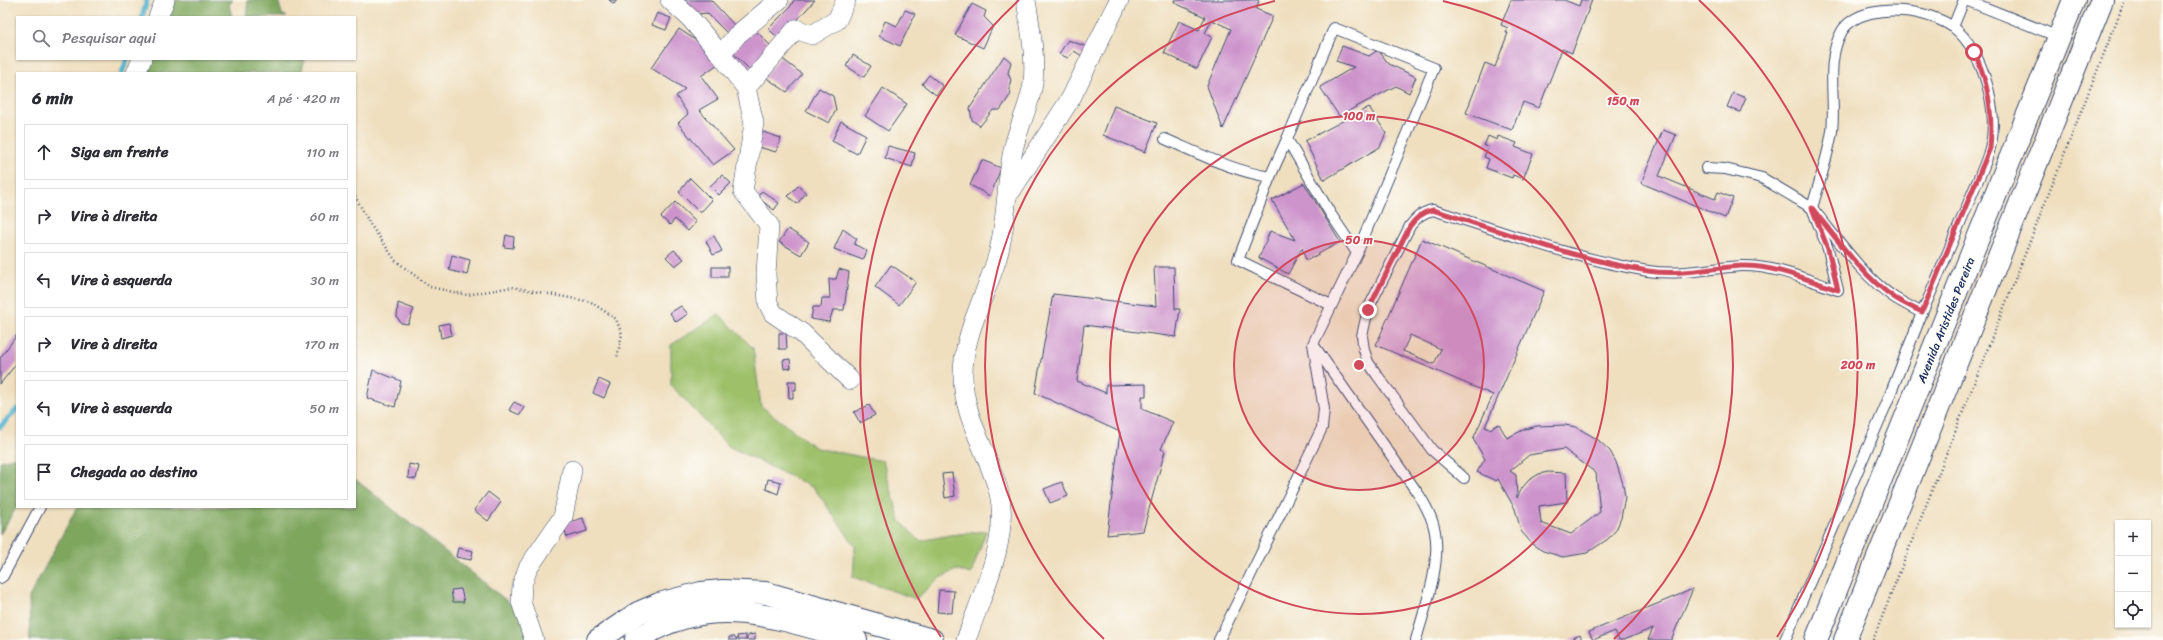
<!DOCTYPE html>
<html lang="pt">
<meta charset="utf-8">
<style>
:root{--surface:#fff;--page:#f2f2f3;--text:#2b2b33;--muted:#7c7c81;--line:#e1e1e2}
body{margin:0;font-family:Sriracha,sans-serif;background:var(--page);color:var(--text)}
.controls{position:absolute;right:12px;bottom:12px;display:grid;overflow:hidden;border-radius:0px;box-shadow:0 1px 3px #0004}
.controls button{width:36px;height:36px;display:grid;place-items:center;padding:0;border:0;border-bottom:1px solid var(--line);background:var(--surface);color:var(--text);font:20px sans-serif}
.stop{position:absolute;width:12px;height:12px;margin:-9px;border:3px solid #d1495b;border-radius:50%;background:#fff}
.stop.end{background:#d1495b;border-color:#fff;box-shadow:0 1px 4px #0008}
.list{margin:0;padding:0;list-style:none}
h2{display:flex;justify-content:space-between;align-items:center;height:52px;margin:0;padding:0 16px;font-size:17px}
h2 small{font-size:13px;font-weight:400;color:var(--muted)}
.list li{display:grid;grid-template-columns:26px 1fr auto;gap:12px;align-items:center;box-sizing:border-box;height:56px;margin:0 8px 8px;padding:0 8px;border:1px solid var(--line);border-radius:0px}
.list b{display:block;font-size:15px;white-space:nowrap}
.list em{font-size:13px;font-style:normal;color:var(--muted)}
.icon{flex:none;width:22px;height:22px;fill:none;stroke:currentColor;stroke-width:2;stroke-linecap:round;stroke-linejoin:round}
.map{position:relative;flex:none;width:2163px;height:640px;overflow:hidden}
.search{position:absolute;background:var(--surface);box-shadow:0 1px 3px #0004;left:16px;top:16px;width:340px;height:44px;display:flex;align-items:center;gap:10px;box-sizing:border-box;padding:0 14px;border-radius:0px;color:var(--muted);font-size:15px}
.panel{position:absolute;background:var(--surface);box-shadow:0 1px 3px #0004;left:16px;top:72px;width:340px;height:436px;border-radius:0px}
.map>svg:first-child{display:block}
</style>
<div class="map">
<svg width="2163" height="640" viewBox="0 0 2163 640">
<rect width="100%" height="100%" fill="#fdfcf7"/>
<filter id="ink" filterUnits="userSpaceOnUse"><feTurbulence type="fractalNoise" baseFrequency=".025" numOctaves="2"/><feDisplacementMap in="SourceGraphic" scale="8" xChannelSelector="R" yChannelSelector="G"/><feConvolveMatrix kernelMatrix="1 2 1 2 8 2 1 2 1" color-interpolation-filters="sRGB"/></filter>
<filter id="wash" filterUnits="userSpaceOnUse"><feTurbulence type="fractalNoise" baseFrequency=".012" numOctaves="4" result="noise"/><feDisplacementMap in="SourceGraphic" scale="16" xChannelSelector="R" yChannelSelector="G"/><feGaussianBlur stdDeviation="0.9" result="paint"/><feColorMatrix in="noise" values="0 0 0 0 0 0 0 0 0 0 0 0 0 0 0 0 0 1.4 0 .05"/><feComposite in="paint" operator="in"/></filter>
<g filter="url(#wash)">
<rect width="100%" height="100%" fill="#efdfbf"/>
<polygon fill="#9dc069" stroke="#5c7864" points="719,314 753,348 761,406 816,448 883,461 900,521 920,541 950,535 986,531 971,574 956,570 940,578 916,599 853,577 855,546 814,488 728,446 671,385 671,345"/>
<g fill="#7ea65d" stroke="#4c6a5e">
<polygon points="172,0 233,0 229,5 232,17 166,17"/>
<polygon points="248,0 278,0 282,14 287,17 246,17"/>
<polygon points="150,59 305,59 301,73 144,73"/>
<polygon points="17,457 17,507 0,534 0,461"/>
<polygon points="355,479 537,625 536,640 30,640 29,597 77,507 355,507"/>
</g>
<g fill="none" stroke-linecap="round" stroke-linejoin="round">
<g stroke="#50b3cf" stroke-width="5">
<polyline points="142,17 147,0"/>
<polyline points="122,73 127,59"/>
<polyline points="0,427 17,409"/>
</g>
</g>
<g id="blocks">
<g fill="#cd94cc" fill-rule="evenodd">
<polygon points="609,0 617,0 614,4"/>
<polygon points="682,0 711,0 735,26 727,33 707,13 698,14"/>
<polygon points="794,0 815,0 780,39 768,29 790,7"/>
<polygon points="1174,0 1257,0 1259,1 1256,9 1273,16 1223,129 1207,86 1231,29 1212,20 1205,33 1212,37 1197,69 1164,53 1179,21 1199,30 1205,17 1175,3"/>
<polygon points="1511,0 1564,0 1579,6 1581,0 1592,0 1572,53 1562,49 1539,108 1523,102 1512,130 1466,113 1485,63 1495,67 1508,33 1506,33 1508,28 1501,25"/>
<polygon points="972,4 986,11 984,17 993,26 983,48 955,35"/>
<polygon points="905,10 915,14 900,46 879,36 885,21 897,26"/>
<polygon points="657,13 671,18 666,30 652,25"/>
<polygon points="679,29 706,47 718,64 701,76 718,99 699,110 734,150 713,165 678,123 688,114 676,96 685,89 651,68"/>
<polygon points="755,30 772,47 749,69 732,52"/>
<polygon points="1068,40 1087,47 1084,57 1074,51 1068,58 1059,54"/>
<polygon points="1342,46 1369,56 1378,50 1389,64 1416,77 1409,93 1396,86 1339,116 1320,87 1354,67 1336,61"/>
<polygon points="853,55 871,66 864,77 846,66"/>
<polygon points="1004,56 1011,62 1008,73 1011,80 1009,87 1011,94 1000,110 993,110 980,126 972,120 970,108"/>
<polygon points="780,57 802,74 787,92 765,77"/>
<polygon points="929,75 943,86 936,95 922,84"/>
<polygon points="819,88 833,96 836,110 829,123 806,111"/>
<polygon points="883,88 907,104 888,131 865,116"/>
<polygon points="1733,93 1746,98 1740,112 1727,107"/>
<polygon points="1114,106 1157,123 1145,152 1103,135"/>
<polygon points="1369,107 1386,133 1380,147 1324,180 1305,141"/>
<polygon points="841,121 866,135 857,154 832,141"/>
<polygon points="1663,130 1676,135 1659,176 1715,199 1718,192 1733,198 1725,218 1641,183"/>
<polygon points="760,131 781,138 776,152 755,146"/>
<polygon points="1488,136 1497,140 1498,136 1517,143 1515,147 1533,154 1523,179 1513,175 1512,178 1486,168 1489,159 1484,157 1488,147 1484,146"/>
<polygon points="888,146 915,153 912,167 885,158"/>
<polygon points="982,160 1001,168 990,196 970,185"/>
<polygon points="722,175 731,183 719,195 710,186"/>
<polygon points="690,178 712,200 700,213 679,192"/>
<polygon points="1304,183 1340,242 1306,261 1302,248 1288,274 1259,258 1270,231 1295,240 1272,200"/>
<polygon points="798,186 806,193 797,204 788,196"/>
<polygon points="762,191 779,203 774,210 757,197"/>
<polygon points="675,202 696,222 688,231 675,219 670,225 661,217"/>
<polygon points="788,229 809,242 801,255 779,242"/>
<polygon points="843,229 857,239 854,244 867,251 863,260 834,249"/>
<polygon points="506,235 514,237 513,248 504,247"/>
<polygon points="714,236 722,251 713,255 706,241"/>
<path d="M 1422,239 L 1544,291 L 1485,427 L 1490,429 L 1499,424 L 1507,438 L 1525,429 L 1537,426 L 1565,425 L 1576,427 L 1597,439 L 1610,451 L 1616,462 L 1623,484 L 1625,497 L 1621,518 L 1616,530 L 1608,539 L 1587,553 L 1563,557 L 1543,551 L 1533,545 L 1521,531 L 1515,509 L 1498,479 L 1496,481 L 1477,472 L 1485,459 L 1473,439 L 1493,395 L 1376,345 ZM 1410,335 L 1441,349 L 1434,364 L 1403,351 ZM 1564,449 L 1596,473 L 1600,512 L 1571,534 L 1541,523 L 1539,506 L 1567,502 L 1566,473 L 1548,472 L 1539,474 L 1529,480 L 1522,488 L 1517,498 L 1516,475 L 1510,471 L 1529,455 Z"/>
<polygon points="674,250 684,259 675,266 666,257"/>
<polygon points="452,255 470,260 467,275 449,270"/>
<polygon points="891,265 916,282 899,305 875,287"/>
<rect x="712" y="267" width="16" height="10"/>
<polygon points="1154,267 1174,267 1175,309 1180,309 1176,337 1084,325 1077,381 1106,393 1106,385 1146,384 1146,396 1142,396 1142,409 1173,422 1161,449 1165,451 1143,531 1107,535 1120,432 1035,393 1053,294 1156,306"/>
<polygon points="839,269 849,272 844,310 833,310 829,322 811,319 813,307 821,307 822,298 830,298 829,279 836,279"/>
<polygon points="398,303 414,309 408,324 401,323 397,317"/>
<polygon points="681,306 688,314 676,322 670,313"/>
<polygon points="449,323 452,335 441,338 439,325"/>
<polygon points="779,333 786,333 787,349 779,349"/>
<polygon points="17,335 17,363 0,384 0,358"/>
<polygon points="790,359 791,368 784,369 783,360"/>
<polygon points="373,370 401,381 395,407 367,398"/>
<polygon points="599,379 610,384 604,398 593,393"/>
<polygon points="788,381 796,381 796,390 793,390 793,398 789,398"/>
<polygon points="514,402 524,407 520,415 509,410"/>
<polygon points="869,405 875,415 860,423 854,412"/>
<polygon points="409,464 419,466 416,479 408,478"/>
<polygon points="952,473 955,496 945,498 942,474"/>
<polygon points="768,479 781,482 778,494 766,489"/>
<polygon points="1062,482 1068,496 1050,503 1044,489"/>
<polygon points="488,492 501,502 488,521 474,510"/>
<polygon points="583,518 587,531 567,537 563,524"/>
<polygon points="458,548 473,551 471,560 456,557"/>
<polygon points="461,589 464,602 453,602 451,590"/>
<polygon points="1693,589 1671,640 1648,640 1653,628 1624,640 1619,640 1615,631 1593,640 1589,632"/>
<polygon points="939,590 954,591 952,613 937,612"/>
<polygon points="755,634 755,640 738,640 737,636 746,635 746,640 749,635"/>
<polygon points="1580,635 1582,640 1569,640"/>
<polygon points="729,637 734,637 737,640 729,640"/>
</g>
</g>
</g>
<g filter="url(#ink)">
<use href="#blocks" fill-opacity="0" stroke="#3b496d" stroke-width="1"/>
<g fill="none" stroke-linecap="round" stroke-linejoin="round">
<defs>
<g id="lane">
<polyline points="1966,0 2059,37"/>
<polyline points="1953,27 1964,0"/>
<path d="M 1165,139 C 1200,154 1233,171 1270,177 L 1287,139 L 1330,213 L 1357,253 L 1313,344 L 1324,409 L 1322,428 L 1219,640"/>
<polyline points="1287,139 1334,28 1434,68 1357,253"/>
<path d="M 1706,168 L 1725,169 L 1762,178 L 1812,208 C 1819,183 1828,157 1832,131 C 1836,98 1825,61 1842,31 C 1854,12 1884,9 1903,11 C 1919,12 1940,18 1953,27 C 1983,50 2000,112 1990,148 C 1986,165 1976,183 1970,199 C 1954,237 1939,275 1922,313"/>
<polyline points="1270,177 1238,260 1331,305"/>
<path d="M 1315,347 L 1419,495 C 1426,506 1433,519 1435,532 C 1441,567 1425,606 1416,640"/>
<path d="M 1464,478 L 1432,450 L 1377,375 L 1368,362 L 1364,350 L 1362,336 L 1368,309 L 1410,226 C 1417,217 1423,212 1433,210 C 1504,232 1575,259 1648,271 C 1680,276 1710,268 1741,266 C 1774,265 1808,280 1838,290 L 1828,249 L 1812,208 C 1837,238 1862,276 1895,298 C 1903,303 1913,308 1922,313 L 1886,405 L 1785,640"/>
<polyline points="0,578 3,576 40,507"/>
</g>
<g id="street">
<polyline points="670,0 690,18 721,55 746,88 754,123 743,191 769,225 766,274 768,303 773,313 802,333 850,380"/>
<polyline points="158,17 165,0"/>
<polyline points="721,55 737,35 779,0"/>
<polyline points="136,73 142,59"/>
<polyline points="746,88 796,29 812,35 837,20 846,0"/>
<polyline points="1011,191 1071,98 1119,0"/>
<polyline points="534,640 521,602 522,585 528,568 563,517 572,470"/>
<path d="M 966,640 C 981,596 1010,539 999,493 C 989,454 963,417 963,376 C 962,337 986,295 997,258 C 1008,221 1005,183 1014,146 C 1019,125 1030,105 1033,83 C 1036,56 1030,26 1026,0"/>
</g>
<g id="primary">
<polyline points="598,640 638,613 659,604 701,593 723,591 766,593 932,640"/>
<path d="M 636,640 C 711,590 778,618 856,640"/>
</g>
<g id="highway">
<polyline points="1816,640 2074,0"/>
<polyline points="1845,640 2102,0"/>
</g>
</defs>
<use href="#lane" stroke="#3b496d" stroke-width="12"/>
<use href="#street" stroke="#3b496d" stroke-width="20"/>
<use href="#primary" stroke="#3b496d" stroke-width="24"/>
<use href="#highway" stroke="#3b496d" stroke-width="24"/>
<g stroke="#3b496d" stroke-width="2.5" stroke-dasharray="1 3" stroke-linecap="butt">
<polyline points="355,196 370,224 396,261 430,287 467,295 512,287 591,302 616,319 622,334 617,358"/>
<polyline points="1873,640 2125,0"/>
</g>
<use href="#lane" stroke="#fff" stroke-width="10"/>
<use href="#street" stroke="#fff" stroke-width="19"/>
<use href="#primary" stroke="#fff" stroke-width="22"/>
<use href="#highway" stroke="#fff" stroke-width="22"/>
</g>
</g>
<g fill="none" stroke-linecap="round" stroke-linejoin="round" filter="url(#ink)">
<path stroke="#d1495b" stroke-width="5" d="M 1368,310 L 1410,226 C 1417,217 1423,212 1433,210 C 1504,232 1575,259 1648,271 C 1680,276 1710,268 1741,266 C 1774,265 1808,280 1838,290 L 1828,249 L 1812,208 C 1837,239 1862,276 1895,298 C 1903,303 1913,308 1922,312 L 1990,148 C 1993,114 1989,82 1974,52"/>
</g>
<circle cx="1359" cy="365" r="125" fill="#d1495b" fill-opacity=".12"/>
<g fill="none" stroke="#d1495b" stroke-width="2">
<circle cx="1359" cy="365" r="125"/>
<circle cx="1359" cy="365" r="249"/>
<path d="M1104 639A374 374 0 0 1 1275 1M1443 1A374 374 0 0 1 1614 639"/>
<path d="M941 637A499 499 0 0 1 1019 0M1699 0A499 499 0 0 1 1777 637"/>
</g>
<g text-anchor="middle" stroke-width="3.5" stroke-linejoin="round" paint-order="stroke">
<g font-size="12" fill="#1b2f5e" stroke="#fdfcf7">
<text transform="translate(1946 320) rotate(-68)" y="4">Avenida Aristides Pereira</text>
</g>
</g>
<circle cx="1359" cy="365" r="6" fill="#d1495b" stroke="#fdfcf7" stroke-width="2"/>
<g font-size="12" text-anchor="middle" font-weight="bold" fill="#d1495b" stroke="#fdfcf7" stroke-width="3.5" stroke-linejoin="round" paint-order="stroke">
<text x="1623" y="105">150 m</text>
<text x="1359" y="120">100 m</text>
<text x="1359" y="244">50 m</text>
<text x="1858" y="369">200 m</text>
</g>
</svg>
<div class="controls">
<button>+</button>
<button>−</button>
<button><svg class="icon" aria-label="locate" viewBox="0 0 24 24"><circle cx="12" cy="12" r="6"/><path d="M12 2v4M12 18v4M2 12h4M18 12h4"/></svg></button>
</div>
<div class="stop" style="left:1974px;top:52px"></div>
<div class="stop end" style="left:1368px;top:310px"></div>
<div class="search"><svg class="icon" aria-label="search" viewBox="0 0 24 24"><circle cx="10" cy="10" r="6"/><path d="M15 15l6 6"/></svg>Pesquisar aqui</div>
<section class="panel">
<h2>6 min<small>A pé · 420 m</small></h2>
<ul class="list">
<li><svg class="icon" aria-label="ahead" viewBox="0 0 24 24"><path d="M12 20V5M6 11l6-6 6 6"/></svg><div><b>Siga em frente</b></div><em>110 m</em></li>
<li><svg class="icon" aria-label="right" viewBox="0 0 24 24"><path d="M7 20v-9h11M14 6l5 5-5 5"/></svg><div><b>Vire à direita</b></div><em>60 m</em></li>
<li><svg class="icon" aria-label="left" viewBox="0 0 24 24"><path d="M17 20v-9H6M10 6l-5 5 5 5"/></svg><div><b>Vire à esquerda</b></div><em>30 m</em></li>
<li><svg class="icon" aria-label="right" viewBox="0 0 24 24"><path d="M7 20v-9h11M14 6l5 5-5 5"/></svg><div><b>Vire à direita</b></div><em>170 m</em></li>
<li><svg class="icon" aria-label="left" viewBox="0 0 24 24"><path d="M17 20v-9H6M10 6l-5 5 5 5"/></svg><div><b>Vire à esquerda</b></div><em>50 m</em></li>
<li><svg class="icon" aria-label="arrive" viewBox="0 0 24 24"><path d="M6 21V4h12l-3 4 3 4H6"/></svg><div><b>Chegada ao destino</b></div></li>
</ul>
</section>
</div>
